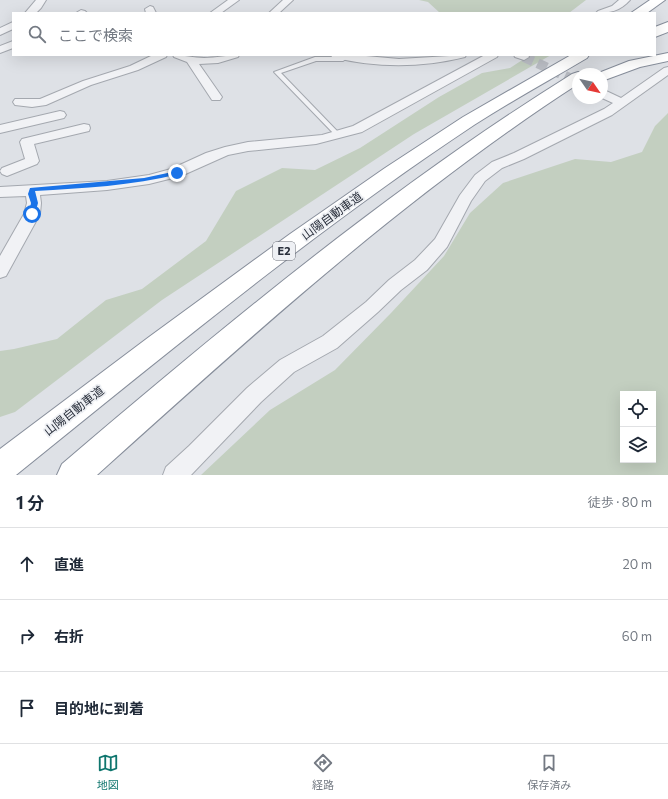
<!DOCTYPE html>
<html lang="ja">
<meta charset="utf-8">
<style>
:root{--surface:#fff;--page:#f6f6f7;--text:#1f2937;--muted:#747a83;--line:#e0e1e3;--accent:#0f766e}
body{margin:0;font-family:Commissioner,"Noto Sans JP",sans-serif;background:var(--page);color:var(--text)}
.controls{position:absolute;right:12px;bottom:12px;display:grid;overflow:hidden;border-radius:0px;box-shadow:0 4px 16px #0002}
.controls button{width:36px;height:36px;display:grid;place-items:center;padding:0;border:0;border-bottom:1px solid var(--line);background:var(--surface);color:var(--text);font:20px sans-serif}
.compass{position:absolute;left:572px;top:68px;width:36px;height:36px;border-radius:50%;background:var(--surface);box-shadow:0 4px 16px #0002;rotate:124deg}
.stop{position:absolute;width:12px;height:12px;margin:-9px;border:3px solid #1a73e8;border-radius:50%;background:#fff}
.stop.end{background:#1a73e8;border-color:#fff;box-shadow:0 1px 4px #0008}
.list{margin:0;padding:0;list-style:none}
h2{display:flex;justify-content:space-between;align-items:center;height:52px;margin:0;padding:0 16px;font-size:17px}
h2 small{font-size:13px;font-weight:400;color:var(--muted)}
.list li{display:grid;grid-template-columns:26px 1fr auto;gap:12px;align-items:center;box-sizing:border-box;height:72px;padding:0 16px;border-top:1px solid var(--line)}
.list b{display:block;font-size:15px;white-space:nowrap}
.list em{font-size:13px;font-style:normal;color:var(--muted)}
.icon{flex:none;width:22px;height:22px;fill:none;stroke:currentColor;stroke-width:2;stroke-linecap:round;stroke-linejoin:round}
.map{position:relative;flex:none;width:668px;height:475px;overflow:hidden}
.search{position:absolute;background:var(--surface);box-shadow:0 4px 16px #0002;left:12px;right:12px;top:12px;height:44px;display:flex;align-items:center;gap:10px;box-sizing:border-box;padding:0 14px;border-radius:0px;color:var(--muted);font-size:15px}
.sheet{height:268px;background:var(--surface)}
nav{display:flex;justify-content:space-around;align-items:center;box-sizing:border-box;height:56px;border-top:1px solid var(--line);background:var(--surface);font-size:11px;color:var(--muted)}
nav a{display:grid;justify-items:center;gap:2px}
nav .on{color:var(--accent)}
.map>svg:first-child{display:block}
</style>
<div class="map">
<svg width="668" height="475" viewBox="0 0 668 475">
<rect width="100%" height="100%" fill="#dee1e6"/>
<g fill="#c3cfc0" fill-rule="evenodd">
<polygon points="419,0 586,0 569,13 440,13 428,2"/>
<polygon points="530,55 551,55 414,134 162,300 15,412 0,417 0,351 14,349 57,339 106,300 142,289 206,241 236,191 282,168 315,170 360,148 439,97 482,73 510,68"/>
<path d="M 668,113 L 668,475 L 201,475 L 270,410 L 335,370 L 391,313 L 444,256 L 470,213 L 503,183 L 575,159 L 611,162 L 642,152 L 655,126 ZM 623,394 L 653,394 L 653,460 L 623,460 Z"/>
</g>
<g fill="none" stroke-linecap="round" stroke-linejoin="round">
<polyline stroke="#babdc4" stroke-width="10" stroke-dasharray="10 5" stroke-linecap="butt" points="524,57 578,82"/>
<polyline stroke="#babdc4" stroke-width="13" stroke-dasharray="13 6" stroke-linecap="butt" points="576,81 578,82"/>
<defs>
<polygon id="service" points="346,55 349,57 343,61 316,61 281,73 339,133 340,134 337,136 335,135 274,72 315,57 342,57"/>
<g id="minor">
<polygon points="36,0 46,0 41,8 36,13 25,13"/>
<polygon points="228,0 239,0 221,13 210,13"/>
<polygon points="283,0 293,0 279,13 269,13"/>
<path d="M 619,0 L 630,0 C 620,11 610,13 596,13 L 598,11 L 612,6 Z"/>
<polygon points="150,6 153,7 156,13 146,13 145,9"/>
<polygon points="81,10 85,11 87,13 76,13"/>
<polygon points="13,22 13,29 0,35 0,28"/>
<polygon points="13,41 13,48 0,53 0,46"/>
<polygon points="153,55 167,55 166,57 138,70 91,85 46,105 32,107 15,105 13,102 15,99 40,99 83,81 130,66"/>
<path d="M 173,55 C 184,55 194,58 204,58 C 216,58 227,55 239,55 L 238,57 L 218,63 L 199,64 L 222,97 L 220,100 L 212,100 L 187,62 L 174,57 Z"/>
<path d="M 331,55 L 355,55 L 399,59 L 466,55 L 465,57 C 421,68 376,68 332,57 Z"/>
<polygon points="485,55 498,55 497,57 362,132 316,144 248,151 228,155 181,176 149,184 107,190 40,195 41,203 40,214 6,276 0,278 0,256 24,214 27,203 26,196 0,197 0,187 107,181 149,175 171,169 206,153 225,147 248,142 322,135 353,126"/>
<polygon points="514,55 528,55 529,57 524,60 515,57"/>
<polygon points="668,67 668,75 612,115 524,159 502,168 485,181 471,201 447,247 427,270 401,290 378,312 337,348 294,372 261,402 191,475 163,475 166,467 189,446 247,388 280,360 323,336 366,302 389,280 415,260 435,239 460,195 475,175 492,162 514,153 604,109 613,103 602,98 602,89 621,98 664,68"/>
<polygon points="60,111 64,112 66,115 64,118 0,133 0,125"/>
<polygon points="84,124 89,125 90,128 89,131 34,144 39,161 37,164 7,176 2,174 0,171 2,168 25,159 20,142 22,139"/>
</g>
<g id="motorway">
<polygon points="650,0 665,0 647,13 631,13"/>
<polygon points="668,22 668,32 655,37 655,27"/>
<polygon points="668,53 668,61 640,67 602,81 602,74 596,74 629,61"/>
<path d="M 571,55 L 589,55 L 587,58 C 550,80 511,101 474,125 C 314,231 165,355 16,475 L 0,475 L 0,449 L 149,337 L 290,234 L 385,168 L 463,117 Z"/>
<path d="M 578,72 L 584,74 L 578,74 L 578,84 C 405,196 250,337 97,475 L 57,475 L 62,464 C 225,325 391,187 572,74 Z"/>
</g>
</defs>
<use href="#service" stroke="#a4a8af" stroke-width="2"/>
<use href="#minor" stroke="#a4a8af" stroke-width="2"/>
<use href="#motorway" stroke="#878e9b" stroke-width="2"/>
<use href="#service" fill="#f1f2f5" fill-rule="evenodd"/>
<use href="#minor" fill="#f1f2f5" fill-rule="evenodd"/>
<use href="#motorway" fill="#fff" fill-rule="evenodd"/>
</g>
<path fill="#1a73e8" d="M 177,171 L 180,173 L 179,174 C 132,186 83,188 35,191 L 38,203 L 35,214 L 32,217 L 29,214 L 31,203 L 28,194 L 30,188 L 144,178 Z"/>
<g text-anchor="middle" stroke-width="3.5" stroke-linejoin="round" paint-order="stroke">
<rect fill="#eef0f4" stroke="#646972" stroke-width="1" x="273" y="242" width="22" height="18" rx="3"/>
<g font-size="11" font-weight="bold" fill="#292f3b">
<text x="284" y="255">E2</text>
</g>
<g font-size="12" fill="#292f3b" stroke="#eef0f4">
<text transform="translate(332 216) rotate(-36)" y="4">山陽自動車道</text>
<text transform="translate(74 411) rotate(-38)" y="4">山陽自動車道</text>
</g>
</g>
</svg>
<div class="controls">
<button><svg class="icon" aria-label="locate" viewBox="0 0 24 24"><circle cx="12" cy="12" r="6"/><path d="M12 2v4M12 18v4M2 12h4M18 12h4"/></svg></button>
<button><svg class="icon" aria-label="layers" viewBox="0 0 24 24"><path d="M12 4l9 5-9 5-9-5zM3 14l9 5 9-5"/></svg></button>
</div>
<svg class="compass" viewBox="-18 -18 36 36"><path d="M0-13l5 13h-10z" fill="#e53935"/><path d="M0 13l5-13h-10z" fill="#747a83"/></svg>
<div class="stop" style="left:32px;top:214px"></div>
<div class="stop end" style="left:177px;top:173px"></div>
<div class="search"><svg class="icon" aria-label="search" viewBox="0 0 24 24"><circle cx="10" cy="10" r="6"/><path d="M15 15l6 6"/></svg>ここで検索</div>
</div>
<section class="sheet">
<h2>1 分<small>徒歩 · 80 m</small></h2>
<ul class="list">
<li><svg class="icon" aria-label="ahead" viewBox="0 0 24 24"><path d="M12 20V5M6 11l6-6 6 6"/></svg><div><b>直進</b></div><em>20 m</em></li>
<li><svg class="icon" aria-label="right" viewBox="0 0 24 24"><path d="M7 20v-9h11M14 6l5 5-5 5"/></svg><div><b>右折</b></div><em>60 m</em></li>
<li><svg class="icon" aria-label="arrive" viewBox="0 0 24 24"><path d="M6 21V4h12l-3 4 3 4H6"/></svg><div><b>目的地に到着</b></div></li>
</ul>
</section>
<nav>
<a class="on"><svg class="icon" aria-label="map" viewBox="0 0 24 24"><path d="M3 6l6-2 6 2 6-2v14l-6 2-6-2-6 2zM9 4v14M15 6v14"/></svg>地図</a>
<a><svg class="icon" aria-label="directions" viewBox="0 0 24 24"><path d="M12 3l9 9-9 9-9-9zM9 14v-3h6M13 9l2 2-2 2"/></svg>経路</a>
<a><svg class="icon" aria-label="saved" viewBox="0 0 24 24"><path d="M7 4h10v16l-5-4-5 4z"/></svg>保存済み</a>
</nav>
